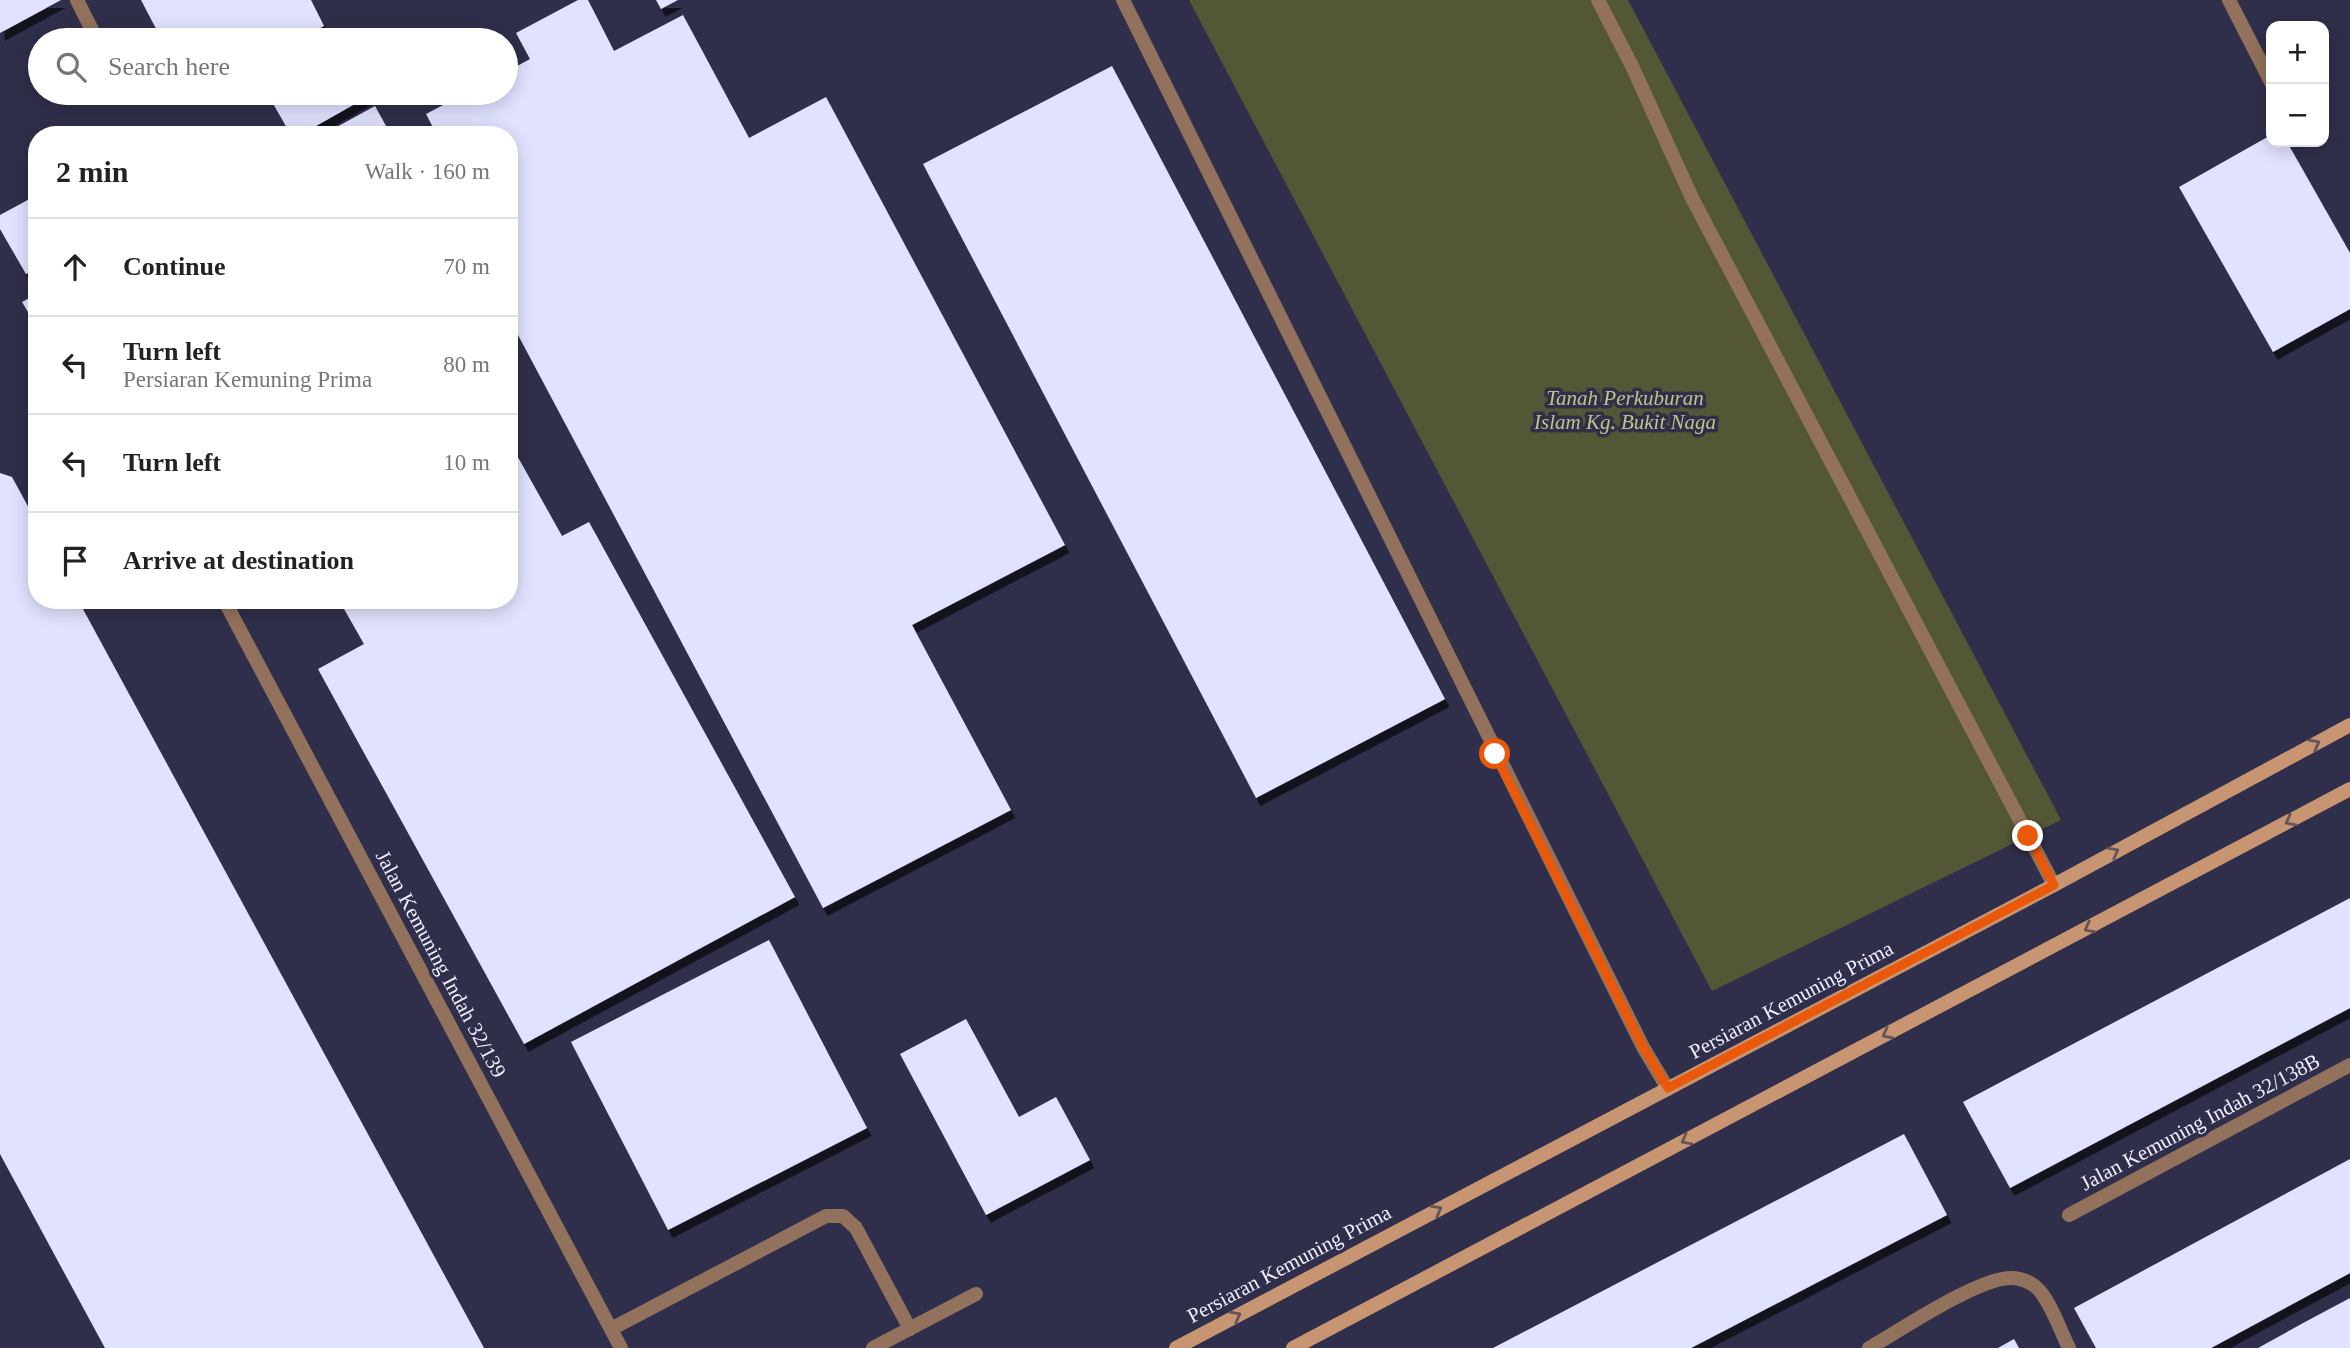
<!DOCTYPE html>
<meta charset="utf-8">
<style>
:root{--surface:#fff;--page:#f2f2f2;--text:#222;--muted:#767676;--line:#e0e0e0}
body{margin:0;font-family:"Times New Roman",serif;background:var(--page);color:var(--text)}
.controls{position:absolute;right:21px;top:21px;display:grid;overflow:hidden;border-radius:14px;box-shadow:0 4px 18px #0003}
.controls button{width:63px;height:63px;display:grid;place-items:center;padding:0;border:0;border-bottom:2px solid var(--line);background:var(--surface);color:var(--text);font:35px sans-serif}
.stop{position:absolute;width:21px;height:21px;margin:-16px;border:5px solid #ea580c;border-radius:50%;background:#fff}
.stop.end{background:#ea580c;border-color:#fff;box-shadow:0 2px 7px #0008}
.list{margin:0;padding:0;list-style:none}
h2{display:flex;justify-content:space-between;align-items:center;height:91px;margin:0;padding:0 28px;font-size:30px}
h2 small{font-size:23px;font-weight:400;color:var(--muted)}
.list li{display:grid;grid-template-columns:46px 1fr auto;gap:21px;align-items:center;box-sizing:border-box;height:98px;padding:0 28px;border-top:2px solid var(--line)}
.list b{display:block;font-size:26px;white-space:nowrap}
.list p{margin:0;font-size:23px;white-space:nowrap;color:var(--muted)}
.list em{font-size:23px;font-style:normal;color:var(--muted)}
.icon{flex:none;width:38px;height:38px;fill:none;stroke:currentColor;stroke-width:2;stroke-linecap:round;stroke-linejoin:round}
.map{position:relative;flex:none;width:2350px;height:1348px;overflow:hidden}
.search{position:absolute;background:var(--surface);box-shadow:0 4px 18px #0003;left:28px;top:28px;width:490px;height:77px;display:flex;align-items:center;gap:18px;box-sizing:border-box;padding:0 24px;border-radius:38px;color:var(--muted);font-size:26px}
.panel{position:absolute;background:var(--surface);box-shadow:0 4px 18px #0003;left:28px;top:126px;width:490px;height:483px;border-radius:28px}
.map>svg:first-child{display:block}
</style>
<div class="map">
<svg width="2350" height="1348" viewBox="0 0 2350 1348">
<defs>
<filter id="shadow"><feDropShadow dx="4.5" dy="8" stdDeviation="0" flood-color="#0009"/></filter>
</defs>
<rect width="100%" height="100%" fill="#302f4b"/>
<polygon fill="#545735" points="1189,0 1628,0 2061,820 1712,991"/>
<g fill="#e1e2ff" filter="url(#shadow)">
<polygon points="0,0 61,0 0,33"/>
<polygon points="141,0 311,0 324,26 297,40 162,40"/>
<polygon points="578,0 588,0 614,51 683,15 749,138 826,97 1065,545 912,625 1011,810 823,908 509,318 509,135 437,135 426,114 466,93 506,93 506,72 530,59 516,33"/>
<polygon points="656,0 678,0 661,9"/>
<polygon points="332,31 337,40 316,40"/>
<polygon points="1112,66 1445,699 1256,798 923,164"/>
<polygon points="267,93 367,93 369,96 300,135 291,135"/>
<polygon points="375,106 391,135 322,135"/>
<polygon points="2271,135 2271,142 2287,142 2350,253 2350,309 2273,352 2179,187"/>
<polygon points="37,195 37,268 26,274 0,229 0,215"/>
<polygon points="37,294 37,327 22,302"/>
<polygon points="515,452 562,536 589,522 795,897 524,1044 318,669 364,644 339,600 509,600 509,456"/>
<polygon points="0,473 12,477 37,523 37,600 78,600 484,1348 105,1348 0,1154"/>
<polygon points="2350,898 2350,1008 2010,1188 1963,1102"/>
<polygon points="769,940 867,1128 668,1230 571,1042"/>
<polygon points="966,1019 1019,1117 1056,1097 1090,1160 986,1215 900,1054"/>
<polygon points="1904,1134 1947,1215 1845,1268 1691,1348 1493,1348"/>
<polygon points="2350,1159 2350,1273 2211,1348 2096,1348 2074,1308"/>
<polygon points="2350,1298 2350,1348 2258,1348 2305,1322"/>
<polygon points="2014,1339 2019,1348 1998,1348"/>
</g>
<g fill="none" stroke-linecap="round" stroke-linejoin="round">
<g stroke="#92725c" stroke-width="14">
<polyline points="1123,0 1643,1047 1668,1089"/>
<polyline points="1598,0 1632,66 1692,198 2054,885"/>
<polyline points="2229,0 2271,82"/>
<polyline points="611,1329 826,1216 843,1216 856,1228 910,1329"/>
<polyline points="873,1348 976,1294"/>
</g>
<g stroke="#92725c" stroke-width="14">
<polyline points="77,0 97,40"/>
<polyline points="224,600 621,1348"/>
<polyline points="2069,1215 2350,1065"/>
<path d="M 1869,1348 C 1901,1330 1976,1279 2010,1278 C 2020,1277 2033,1283 2039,1290 C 2052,1305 2060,1330 2069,1348"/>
</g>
<g stroke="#c89572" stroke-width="14">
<polyline points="1176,1348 2054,885 2350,725"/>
<polyline points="1293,1348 2350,789"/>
</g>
</g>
<defs><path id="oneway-chevron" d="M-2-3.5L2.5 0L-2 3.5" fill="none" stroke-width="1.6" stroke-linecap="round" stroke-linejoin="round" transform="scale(1.75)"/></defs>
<g stroke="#655359">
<use href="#oneway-chevron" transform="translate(2315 744) rotate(-28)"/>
<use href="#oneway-chevron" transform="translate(2290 821) rotate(152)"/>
<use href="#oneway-chevron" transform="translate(2114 852) rotate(-28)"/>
<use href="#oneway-chevron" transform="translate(2089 928) rotate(152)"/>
<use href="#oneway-chevron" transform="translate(1887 1034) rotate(152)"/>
<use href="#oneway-chevron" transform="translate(1686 1140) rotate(152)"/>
<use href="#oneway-chevron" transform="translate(1437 1210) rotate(-28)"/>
<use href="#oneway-chevron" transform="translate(1236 1316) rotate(-28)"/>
</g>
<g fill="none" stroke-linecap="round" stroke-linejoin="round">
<polyline stroke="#ea580c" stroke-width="9" points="1495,754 1643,1047 1668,1088 2054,885 2028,836"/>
</g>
<g text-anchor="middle" stroke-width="7" stroke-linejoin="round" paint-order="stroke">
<g font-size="21" font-style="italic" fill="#bfc485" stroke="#302f4b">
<text x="1625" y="405">Tanah Perkuburan<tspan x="1625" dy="24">Islam Kg. Bukit Naga</tspan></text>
</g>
<g font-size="21" fill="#eff0ff" stroke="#302f4b">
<text transform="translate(441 964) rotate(62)" y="7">Jalan Kemuning Indah 32/139</text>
<text transform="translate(1791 1000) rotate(-28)" y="7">Persiaran Kemuning Prima</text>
<text transform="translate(2200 1122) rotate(-28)" y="7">Jalan Kemuning Indah 32/138B</text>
<text transform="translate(1289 1264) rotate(-28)" y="7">Persiaran Kemuning Prima</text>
</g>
</g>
</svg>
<div class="controls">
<button>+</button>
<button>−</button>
</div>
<div class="stop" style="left:1495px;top:754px"></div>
<div class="stop end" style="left:2028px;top:836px"></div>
<div class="search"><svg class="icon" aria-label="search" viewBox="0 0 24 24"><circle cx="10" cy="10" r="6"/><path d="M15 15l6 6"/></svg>Search here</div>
<section class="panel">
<h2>2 min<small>Walk · 160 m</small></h2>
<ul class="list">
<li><svg class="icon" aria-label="ahead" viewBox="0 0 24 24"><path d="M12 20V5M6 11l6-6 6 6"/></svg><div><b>Continue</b></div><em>70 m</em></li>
<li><svg class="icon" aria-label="left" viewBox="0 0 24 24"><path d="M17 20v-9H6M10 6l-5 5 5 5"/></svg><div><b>Turn left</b><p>Persiaran Kemuning Prima</p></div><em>80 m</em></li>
<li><svg class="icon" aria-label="left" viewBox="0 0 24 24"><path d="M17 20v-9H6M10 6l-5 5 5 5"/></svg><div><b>Turn left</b></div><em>10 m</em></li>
<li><svg class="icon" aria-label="arrive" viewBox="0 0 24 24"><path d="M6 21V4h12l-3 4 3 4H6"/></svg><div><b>Arrive at destination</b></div></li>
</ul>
</section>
</div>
